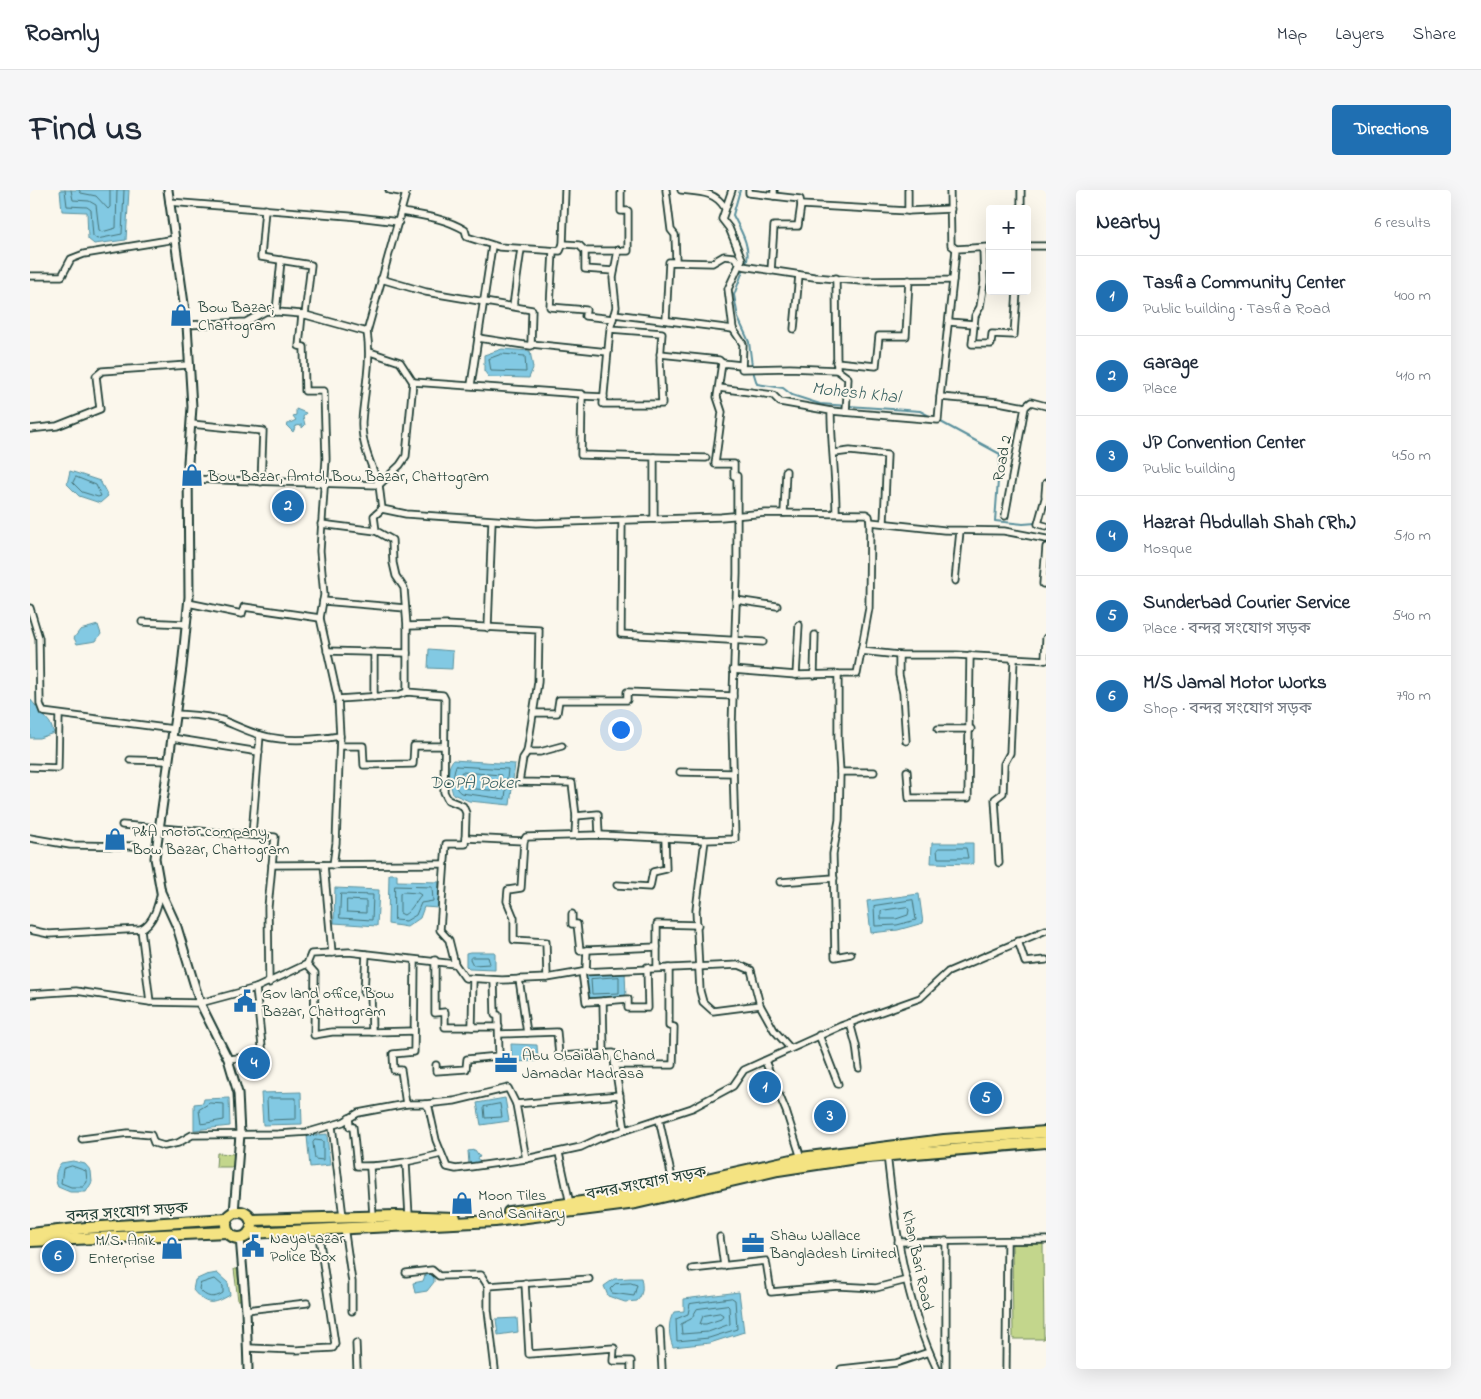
<!DOCTYPE html>
<meta charset="utf-8">
<style>
:root{--surface:#fff;--page:#f6f6f7;--text:#1f2937;--muted:#747a83;--line:#e0e1e3;--accent:#1f6fb2}
body{margin:0;font-family:"Indie Flower","Noto Sans Bengali",sans-serif;background:var(--page);color:var(--text)}
.controls{position:absolute;right:15px;top:15px;display:grid;overflow:hidden;border-radius:5px;box-shadow:0 5px 20px #0002}
.controls button{width:45px;height:45px;display:grid;place-items:center;padding:0;border:0;border-bottom:1px solid var(--line);background:var(--surface);color:var(--text);font:25px sans-serif}
.you{position:absolute;left:590px;top:539px;width:18px;height:18px;margin:-12px;border:4px solid #fff;border-radius:50%;background:#1a73e8;box-shadow:0 0 0 8px #1a73e833}
.badge{display:grid;place-items:center;width:32px;height:32px;border-radius:50%;background:var(--accent);color:#fff;font-size:16px;font-weight:700}
.pin{position:absolute;translate:-50% -50%;border:2px solid #fff;box-shadow:0 1px 5px #0006}
.list{margin:0;padding:0;list-style:none}
h2{display:flex;justify-content:space-between;align-items:center;height:65px;margin:0;padding:0 20px;font-size:21px}
h2 small{font-size:16px;font-weight:400;color:var(--muted)}
.list li{display:grid;grid-template-columns:32px 1fr auto;gap:15px;align-items:center;box-sizing:border-box;height:80px;padding:0 20px;border-top:1px solid var(--line)}
.list b{display:block;font-size:19px;white-space:nowrap}
.list p{margin:0;font-size:16px;white-space:nowrap;color:var(--muted)}
.list em{font-size:16px;font-style:normal;color:var(--muted)}
.map{position:relative;flex:none;width:1016px;height:1179px;overflow:hidden;border-radius:5px}
header{display:flex;align-items:center;gap:30px;box-sizing:border-box;height:70px;padding:0 25px;background:var(--surface);border-bottom:1px solid var(--line)}
header strong{font-size:24px}
nav{display:flex;gap:28px;margin-inline-start:auto;font-size:18px}
.intro{display:flex;align-items:center;justify-content:space-between;box-sizing:border-box;height:120px;padding:0 30px}
h1{margin:0;font-size:35px}
.button{padding:12px 22px;border-radius:5px;background:var(--accent);color:#fff;font-size:18px;font-weight:700}
main{display:flex;gap:30px;padding:0 30px}
aside{flex:1;background:var(--surface);border-radius:5px;box-shadow:0 5px 20px #0002}
.map>svg:first-child{display:block}
</style>
<header>
<strong>Roamly</strong>
<nav><a>Map</a><a>Layers</a><a>Share</a></nav>
</header>
<div class="intro"><h1>Find us</h1><a class="button">Directions</a></div>
<main>
<div class="map">
<svg width="1016" height="1179" viewBox="0 0 1016 1179">
<rect width="100%" height="100%" fill="#fbf7ec"/>
<filter id="ink" filterUnits="userSpaceOnUse"><feTurbulence type="fractalNoise" baseFrequency=".02" numOctaves="2"/><feDisplacementMap in="SourceGraphic" scale="10" xChannelSelector="R" yChannelSelector="G"/><feConvolveMatrix kernelMatrix="1 2 1 2 8 2 1 2 1" color-interpolation-filters="sRGB"/></filter>
<g filter="url(#ink)">
<g fill="#c3d68c" stroke="#718a60">
<polygon points="187,963 205,964 204,977 186,977"/>
<polygon points="982,1054 1013,1054 1014,1149 983,1149"/>
<polygon points="204,1079 207,1079 211,1110 208,1110"/>
</g>
<g fill="#82c9e3" stroke="#5a919d">
<polygon points="30,0 99,0 96,50 64,54 58,49 57,22 32,21"/>
<polygon points="472,159 500,161 503,178 499,188 459,187 454,181 454,165"/>
<polygon points="266,219 276,223 273,227 275,235 272,238 272,235 266,236 263,242 256,235 266,230 263,226 266,225"/>
<polygon points="40,281 70,291 78,306 70,313 49,306 37,294"/>
<polygon points="68,435 71,444 66,451 47,454 44,448 50,440"/>
<polygon points="399,459 423,461 422,479 398,478"/>
<polygon points="0,509 20,533 24,543 9,548 0,548"/>
<path d="M 423,570 L 485,574 L 480,615 L 439,611 L 423,604 C 420,593 415,580 423,570 Z"/>
<polygon points="902,653 943,653 943,674 901,673"/>
<polygon points="359,684 367,684 367,691 409,692 408,718 394,717 390,728 377,737 358,734"/>
<polygon points="305,698 349,700 347,736 304,733"/>
<polygon points="889,704 893,733 868,740 841,743 837,711"/>
<polygon points="440,762 465,762 465,780 439,779 436,776 436,763"/>
<polygon points="595,781 596,808 557,811 554,784"/>
<polygon points="481,854 507,855 508,871 482,872"/>
<polygon points="271,902 272,934 233,935 231,903"/>
<polygon points="199,908 200,936 164,940 164,914 173,913 174,909"/>
<polygon points="475,908 479,931 451,935 447,913"/>
<polygon points="297,944 300,975 280,977 277,946"/>
<polygon points="445,960 450,967 447,968 450,972 439,974 438,961"/>
<path d="M 43,971 L 55,974 L 61,981 L 62,992 L 56,1002 L 40,1002 L 28,997 C 24,989 25,980 31,973 Z"/>
<path d="M 187,1083 L 198,1093 L 200,1105 C 183,1115 176,1116 163,1100 L 165,1090 L 176,1085 Z"/>
<polygon points="396,1083 404,1083 404,1092 397,1101 385,1103 383,1093 393,1091"/>
<path d="M 600,1088 L 611,1088 C 613,1097 613,1105 607,1111 L 595,1112 L 578,1106 L 574,1096 L 584,1089 Z"/>
<path d="M 709,1102 L 714,1142 L 680,1153 L 643,1157 C 639,1147 637,1132 644,1122 L 654,1121 L 654,1109 Z"/>
<polygon points="487,1128 488,1142 468,1145 466,1129"/>
</g>
<g fill="none" stroke-linecap="round" stroke-linejoin="round">
<g stroke="#47757a" stroke-width="1">
<polyline points="35,0 37,16 57,17 61,20 63,46 67,49 92,44 94,0"/>
<polyline points="41,0 43,10 59,11 66,15 69,40 72,42 86,38 87,0"/>
<polyline points="49,0 51,3 66,6 78,19 80,17 80,0"/>
<polygon points="472,164 495,166 496,182 461,181 459,169"/>
<polygon points="46,287 66,295 71,306 68,307 52,302 43,293"/>
<path d="M 426,576 L 478,579 L 475,609 L 431,603 C 423,598 422,584 426,576 Z"/>
<polygon points="432,582 471,585 470,601 434,598 430,586"/>
<polygon points="909,658 936,658 938,668 908,668 907,660"/>
<polygon points="365,696 402,697 403,711 391,713 386,725 376,731 365,730"/>
<path d="M 373,702 L 388,703 L 391,705 C 385,712 381,721 374,725 L 370,723 L 370,704 Z"/>
<polygon points="311,704 343,705 342,730 310,728"/>
<polygon points="317,710 336,711 336,723 317,722"/>
<polygon points="883,710 886,730 867,735 845,736 844,716"/>
<polygon points="877,717 879,720 878,725 866,729 851,729 851,721"/>
<polygon points="442,767 458,767 460,774 443,775 440,769"/>
<polygon points="589,787 589,803 562,804 561,789"/>
<polygon points="239,908 266,908 266,929 238,930 237,910"/>
<polygon points="180,913 194,914 194,930 171,934 169,920"/>
<polygon points="470,914 472,927 455,928 454,917"/>
<polygon points="285,950 293,951 293,970 285,969 283,953"/>
<polygon points="42,976 56,981 57,992 53,997 41,997 31,993 33,979"/>
<path d="M 185,1089 L 193,1096 L 193,1103 C 184,1109 176,1108 169,1099 L 170,1094 Z"/>
<polygon points="601,1093 607,1095 604,1106 582,1103 580,1099 585,1094"/>
<polygon points="702,1108 705,1110 707,1139 679,1148 647,1151 646,1129 658,1124 660,1114"/>
<polygon points="697,1115 699,1117 700,1134 678,1142 652,1144 651,1134 661,1129 667,1119"/>
<polygon points="690,1123 693,1125 691,1129 676,1134 670,1134 673,1126"/>
</g>
<g stroke="#5a919d" stroke-width="2">
<path d="M 710,0 L 703,25 C 710,39 722,58 716,74"/>
<polyline points="714,78 704,105 708,128 719,152 722,176"/>
<polyline points="723,181 727,194 753,198 762,205 790,214 890,221 903,228"/>
<polyline points="909,231 970,264 965,331 993,334 1006,333"/>
</g>
<defs>
<g id="minor">
<polyline points="636,0 641,40 645,45 646,71"/>
<path d="M 651,0 C 669,2 685,1 695,18"/>
<polyline points="702,0 692,29 699,38 712,69 698,99 703,139 713,154 712,179 760,178 807,180 806,88"/>
<polyline points="719,0 719,3 744,6 744,0"/>
<polyline points="920,0 921,55 926,59"/>
<polyline points="744,6 770,9 771,15"/>
<polyline points="139,12 319,26 369,32"/>
<polyline points="235,19 231,67 281,75 275,125"/>
<polyline points="991,19 991,0"/>
<polyline points="878,21 921,19"/>
<path d="M 372,22 C 395,26 415,28 435,40 L 437,47 L 469,57 L 530,61 L 533,54 L 535,0"/>
<polyline points="533,54 549,55 555,61 555,79 584,81"/>
<polyline points="997,56 1016,56"/>
<polyline points="953,58 954,92 950,117 945,126 942,154 961,154 962,144 984,145 987,101"/>
<polyline points="523,61 520,117 556,120 555,126 583,129"/>
<polyline points="555,61 598,61 598,21 591,21 591,0"/>
<polyline points="741,81 744,36 768,36 771,15 878,21 878,0"/>
<polyline points="0,86 32,86 41,69 54,64 145,49"/>
<polyline points="351,89 396,102 502,120 501,154 578,162"/>
<polyline points="483,116 491,59"/>
<polyline points="246,122 251,70"/>
<polyline points="272,124 269,156 274,157 275,201 294,201 296,269 290,361 294,405 290,428 308,509"/>
<polyline points="584,124 703,139"/>
<polyline points="636,130 639,72 682,73 694,66 704,67 712,76 784,87 831,91 923,90 926,59 960,57"/>
<polyline points="919,132 944,134"/>
<polyline points="157,135 216,132 236,121 272,124 337,142"/>
<polyline points="580,139 573,214 632,214 630,170 632,143 580,139 586,117 583,88 588,60"/>
<polyline points="764,139 769,85"/>
<polyline points="448,148 501,156 501,154"/>
<path d="M 340,162 L 370,172 L 383,192 L 376,266 L 370,275 L 349,295 C 341,274 331,254 332,231 C 334,201 342,173 337,142 L 376,3 L 359,0"/>
<polyline points="630,164 689,170 692,173"/>
<polyline points="806,172 846,176 849,146 876,146 879,90"/>
<polyline points="711,175 692,173 687,207 692,222 685,274 704,274 704,286 707,286 707,384 702,535 705,649 675,650 666,720 670,801 673,812 683,821 730,815 744,840 760,858"/>
<polyline points="807,180 818,188 816,222"/>
<polyline points="383,192 552,204 551,265 624,267 624,329"/>
<polyline points="441,195 462,56"/>
<path d="M 689,198 L 743,205 L 750,212 L 801,221 C 801,255 806,288 806,322"/>
<polyline points="552,206 574,207"/>
<polyline points="910,207 923,90"/>
<polyline points="801,221 908,230 910,207 969,212 995,217 1001,212 1016,216"/>
<polyline points="161,234 233,241 231,292"/>
<polyline points="0,239 27,236 70,219 66,186 72,181 158,175"/>
<polyline points="804,263 820,261 857,265 854,332"/>
<polyline points="624,267 676,268"/>
<polyline points="158,289 349,295 352,319 376,324 506,333 691,327 736,323 836,324 839,326 840,332 839,418 827,484 808,484"/>
<polyline points="1015,305 1016,293"/>
<polyline points="1016,305 1008,334 1016,336"/>
<polyline points="352,319 344,326 346,341 362,350 363,373 366,386 374,398 377,436 377,502"/>
<polyline points="754,323 756,281"/>
<polyline points="975,326 995,217"/>
<polyline points="592,331 591,444 733,452"/>
<polyline points="840,332 914,340 974,341 1016,349"/>
<polyline points="291,334 346,341"/>
<polyline points="1016,357 1013,394 1016,394"/>
<polyline points="925,391 930,341"/>
<polyline points="706,410 747,416"/>
<polyline points="293,411 375,418"/>
<polyline points="158,413 212,424 214,417 290,428"/>
<polyline points="0,418 9,448 10,514 13,522 143,539"/>
<polyline points="112,432 156,434"/>
<polyline points="377,436 416,435 509,440 508,492 497,562 510,562 532,556"/>
<polyline points="458,438 462,331"/>
<polyline points="297,461 377,463"/>
<polyline points="831,461 869,465 927,465 1016,470"/>
<polyline points="344,462 344,507"/>
<polyline points="869,465 869,485 873,503 876,551"/>
<polyline points="1015,470 1016,448"/>
<polyline points="703,480 766,485 808,484 808,550 810,582 844,582"/>
<polyline points="766,485 769,435"/>
<polyline points="784,485 785,445"/>
<polyline points="504,523 527,523 529,510 597,510 597,502 703,506"/>
<path d="M 146,524 C 161,525 177,525 192,530 C 212,538 228,547 251,549 C 271,551 291,549 310,546 L 308,509 L 368,505 L 377,502 L 413,505 L 415,509 L 414,602 L 418,610 L 433,616 L 436,623 L 435,654 L 416,654 L 410,740 L 419,750 L 425,774"/>
<polyline points="908,539 941,539"/>
<polyline points="142,548 229,562"/>
<polyline points="310,556 333,556 334,575 383,574 384,556 413,556"/>
<polyline points="497,562 493,568 489,592 542,593 546,626 568,624 569,645"/>
<polyline points="100,570 139,571"/>
<polyline points="0,577 28,578 29,525"/>
<polyline points="877,581 879,608 938,608 940,465"/>
<polyline points="650,582 703,583"/>
<polyline points="810,582 809,630 803,664 805,767 821,764"/>
<polyline points="92,635 245,647 242,675"/>
<polyline points="222,645 230,545"/>
<polyline points="545,645 546,626"/>
<polyline points="0,648 40,655 104,656"/>
<polyline points="435,648 494,651 491,698 478,700 477,711 484,728 484,750 516,752 517,788"/>
<polyline points="494,651 496,647 569,645 675,650"/>
<polyline points="969,673 965,609 973,603 974,574 980,563 984,469"/>
<polyline points="294,675 302,763"/>
<polyline points="303,675 306,653 310,546"/>
<polyline points="750,692 804,688"/>
<polyline points="587,695 620,697 623,682 636,679 635,648"/>
<polyline points="542,724 542,734 547,734 550,761 557,760 556,781"/>
<polyline points="111,739 120,812"/>
<path d="M 0,740 L 19,744 L 111,739 C 124,733 128,715 131,702"/>
<polyline points="988,751 995,772 1016,770"/>
<polyline points="557,760 627,757"/>
<polyline points="405,770 405,823 415,822 415,837 469,837"/>
<polyline points="277,774 285,783 284,845 302,842 342,842 341,804 334,803 336,764"/>
<polyline points="627,777 627,734 668,735"/>
<polyline points="552,782 556,812 573,811 574,864"/>
<polyline points="489,789 497,843"/>
<polyline points="239,793 238,717 242,675 414,674"/>
<polyline points="0,804 46,801 120,812 170,813 226,798 277,774 281,764 319,762 425,774 435,788 472,790 517,788 552,782 709,775 721,780 730,815"/>
<polyline points="573,811 598,809 598,818 618,818 617,777"/>
<polyline points="820,833 826,855 829,878"/>
<polyline points="442,837 443,789"/>
<polyline points="342,842 384,841"/>
<polyline points="469,844 527,842 529,866 583,863 595,940"/>
<polyline points="789,845 808,894"/>
<polyline points="198,869 233,866 226,798"/>
<polyline points="735,871 756,921 771,968"/>
<polyline points="406,875 406,881 436,879 437,869 469,866 468,825 465,825 464,790"/>
<polyline points="585,875 643,875 644,837 639,836 639,778"/>
<polyline points="376,914 371,880 364,880 363,864 384,862 385,770"/>
<polyline points="395,914 424,911 478,898 486,914"/>
<path d="M 319,928 L 320,937 L 323,937 L 327,976 C 356,977 383,971 411,964"/>
<polyline points="629,929 644,997"/>
<polyline points="302,936 313,1027"/>
<polyline points="52,949 98,943 121,945 124,953 134,956 148,953 162,945 248,944 279,942 313,932 328,923 376,914 395,914 399,918 406,950 417,977 426,979 496,969 551,957 568,949 662,918 703,896 714,880 811,836 890,808 918,782 1016,740"/>
<polyline points="529,963 540,1014"/>
<path d="M 857,964 C 865,1038 875,1112 907,1179"/>
<polyline points="496,969 486,914 590,905"/>
<polyline points="376,973 379,1026"/>
<polyline points="340,978 343,1026"/>
<polyline points="314,1037 322,1092 322,1121"/>
<polyline points="690,1047 694,1076"/>
<polyline points="916,1051 916,1179"/>
<polyline points="868,1052 1016,1050"/>
<polyline points="662,1079 736,1071 741,1102 808,1096 846,1098 877,1090"/>
<polyline points="376,1083 402,1080 409,1086 451,1085 458,1096 458,1120 465,1179"/>
<polyline points="495,1093 499,1164 584,1158 583,1171 601,1171 601,1179"/>
<polyline points="458,1096 559,1089"/>
<polyline points="216,1120 277,1113"/>
<polyline points="630,1140 632,1179"/>
<polyline points="326,1153 327,1179"/>
<polyline points="218,1158 266,1160 303,1158 305,1154 288,1039"/>
<polyline points="811,1179 866,1173 899,1162"/>
<polyline points="976,1179 977,1051"/>
</g>
<g id="tertiary">
<polyline points="138,0 157,135 162,217 158,272 159,407 152,477 125,668 131,702 147,737 170,813 198,869 208,903 210,944 204,1023"/>
<polyline points="210,1047 216,1120 218,1179"/>
</g>
<g id="trunk">
<polyline points="479,1022 610,1004 771,968 914,950 1016,942"/>
<circle cx="209" cy="1035" r="13"/>
<polyline points="221,1030 366,1026 425,1028"/>
<polyline points="219,1043 465,1031 606,1013 748,980 826,968 1016,952"/>
<polyline points="0,1044 56,1038 197,1029"/>
<polyline points="0,1051 197,1042"/>
</g>
</defs>
<use href="#minor" stroke="#1f3d34" stroke-width="9"/>
<use href="#tertiary" stroke="#1f3d34" stroke-width="11"/>
<use href="#trunk" stroke="#1f3d34" stroke-width="14"/>
<use href="#minor" stroke="#fbf7ec" stroke-width="5.5"/>
<use href="#tertiary" stroke="#fbf7ec" stroke-width="7"/>
<use href="#trunk" stroke="#f4e382" stroke-width="10"/>
</g>
</g>
<defs>
<symbol id="shop-bare" viewBox="-9 -9 18 18"><path d="M-5-2.5h2.3a2.7 3.5 0 0 1 5.4 0H5L5.5 6h-11ZM-1.5-2.5h3a1.5 2.3 0 0 0-3 0Z" fill="#1f6fb2" stroke="#fbf7ec" stroke-width="2.5" paint-order="stroke"/></symbol>
<symbol id="civic-bare" viewBox="-9 -9 18 18"><path d="M-.6-6.5H3V-4.5H.6V-3L4-1V1h2V6H-6V1h2V-1L-.6-3ZM-1.2 2.5V6h2.4V2.5Z" fill="#1f6fb2" stroke="#fbf7ec" stroke-width="2.5" paint-order="stroke"/></symbol>
<symbol id="office-bare" viewBox="-9 -9 18 18"><path d="M-6-3h4V-5.5h4V-3h4V5H-6ZM-1-4.5V-3h2v-1.5ZM-6 0V1H6V0Z" fill="#1f6fb2" stroke="#fbf7ec" stroke-width="2.5" paint-order="stroke"/></symbol>
</defs>
<g fill-rule="evenodd">
<use href="#shop-bare" x="135" y="109" width="32" height="32"/>
<use href="#shop-bare" x="146" y="269" width="32" height="32"/>
<use href="#shop-bare" x="69" y="633" width="32" height="32"/>
<use href="#civic-bare" x="199" y="795" width="32" height="32"/>
<use href="#office-bare" x="460" y="857" width="32" height="32"/>
<use href="#shop-bare" x="416" y="997" width="32" height="32"/>
<use href="#office-bare" x="707" y="1037" width="32" height="32"/>
<use href="#civic-bare" x="207" y="1040" width="32" height="32"/>
<use href="#shop-bare" x="126" y="1042" width="32" height="32"/>
</g>
<g text-anchor="middle" stroke-width="4" stroke-linejoin="round" paint-order="stroke">
<g font-size="16" fill="#1f3d34" stroke="#fbf7ec" text-anchor="start">
<text x="168" y="122">Bow Bazar,<tspan x="168" dy="18">Chattogram</tspan></text>
<text x="178" y="291">Bou Bazar, Amtol, Bow Bazar, Chattogram</text>
<text x="102" y="646">P&amp;A motor company,<tspan x="102" dy="18">Bow Bazar, Chattogram</tspan></text>
<text x="232" y="808">Gov land office, Bow<tspan x="232" dy="18">Bazar, Chattogram</tspan></text>
<text x="492" y="870">Abu Obaidah Chand<tspan x="492" dy="18">Jamadar Madrasa</tspan></text>
<text x="448" y="1010">Moon Tiles<tspan x="448" dy="18">and Sanitary</tspan></text>
<text x="740" y="1050">Shaw Wallace<tspan x="740" dy="18">Bangladesh Limited</tspan></text>
<text x="240" y="1053">Nayabazar<tspan x="240" dy="18">Police Box</tspan></text>
<text x="125" y="1055" text-anchor="end">M/S. Anik<tspan x="125" dy="18">Enterprise</tspan></text>
</g>
<g font-size="16" fill="#1f3d34" stroke="#fbf7ec">
<text transform="translate(971 268) rotate(-79)" y="6">Road 2</text>
<text transform="translate(616 992) rotate(-11)" y="6">বন্দর সংযোগ সড়ক</text>
<text transform="translate(97 1021) rotate(-4)" y="6">বন্দর সংযোগ সড়ক</text>
<text transform="translate(889 1070) rotate(78)" y="6">Khan Bari Road</text>
</g>
<g font-size="18" font-style="italic" fill="#386060" stroke="#fbf7ec">
<text transform="translate(826 202) rotate(6)" y="6">Mohesh Khal</text>
<text x="444" y="598">DOPA Poker</text>
</g>
</g>
</svg>
<div class="controls">
<button>+</button>
<button>−</button>
</div>
<div class="you"></div>
<div class="pin badge" style="left:735px;top:897px">1</div>
<div class="pin badge" style="left:258px;top:316px">2</div>
<div class="pin badge" style="left:800px;top:926px">3</div>
<div class="pin badge" style="left:224px;top:873px">4</div>
<div class="pin badge" style="left:956px;top:908px">5</div>
<div class="pin badge" style="left:28px;top:1066px">6</div>
</div>
<aside>
<h2>Nearby<small>6 results</small></h2>
<ul class="list">
<li><span class="badge">1</span><div><b>Tasfia Community Center</b><p>Public building · Tasfia Road</p></div><em>400 m</em></li>
<li><span class="badge">2</span><div><b>Garage</b><p>Place</p></div><em>410 m</em></li>
<li><span class="badge">3</span><div><b>JP Convention Center</b><p>Public building</p></div><em>450 m</em></li>
<li><span class="badge">4</span><div><b>Hazrat Abdullah Shah (Rh.)</b><p>Mosque</p></div><em>510 m</em></li>
<li><span class="badge">5</span><div><b>Sunderbad Courier Service</b><p>Place · বন্দর সংযোগ সড়ক</p></div><em>540 m</em></li>
<li><span class="badge">6</span><div><b>M/S Jamal Motor Works</b><p>Shop · বন্দর সংযোগ সড়ক</p></div><em>790 m</em></li>
</ul>
</aside>
</main>
